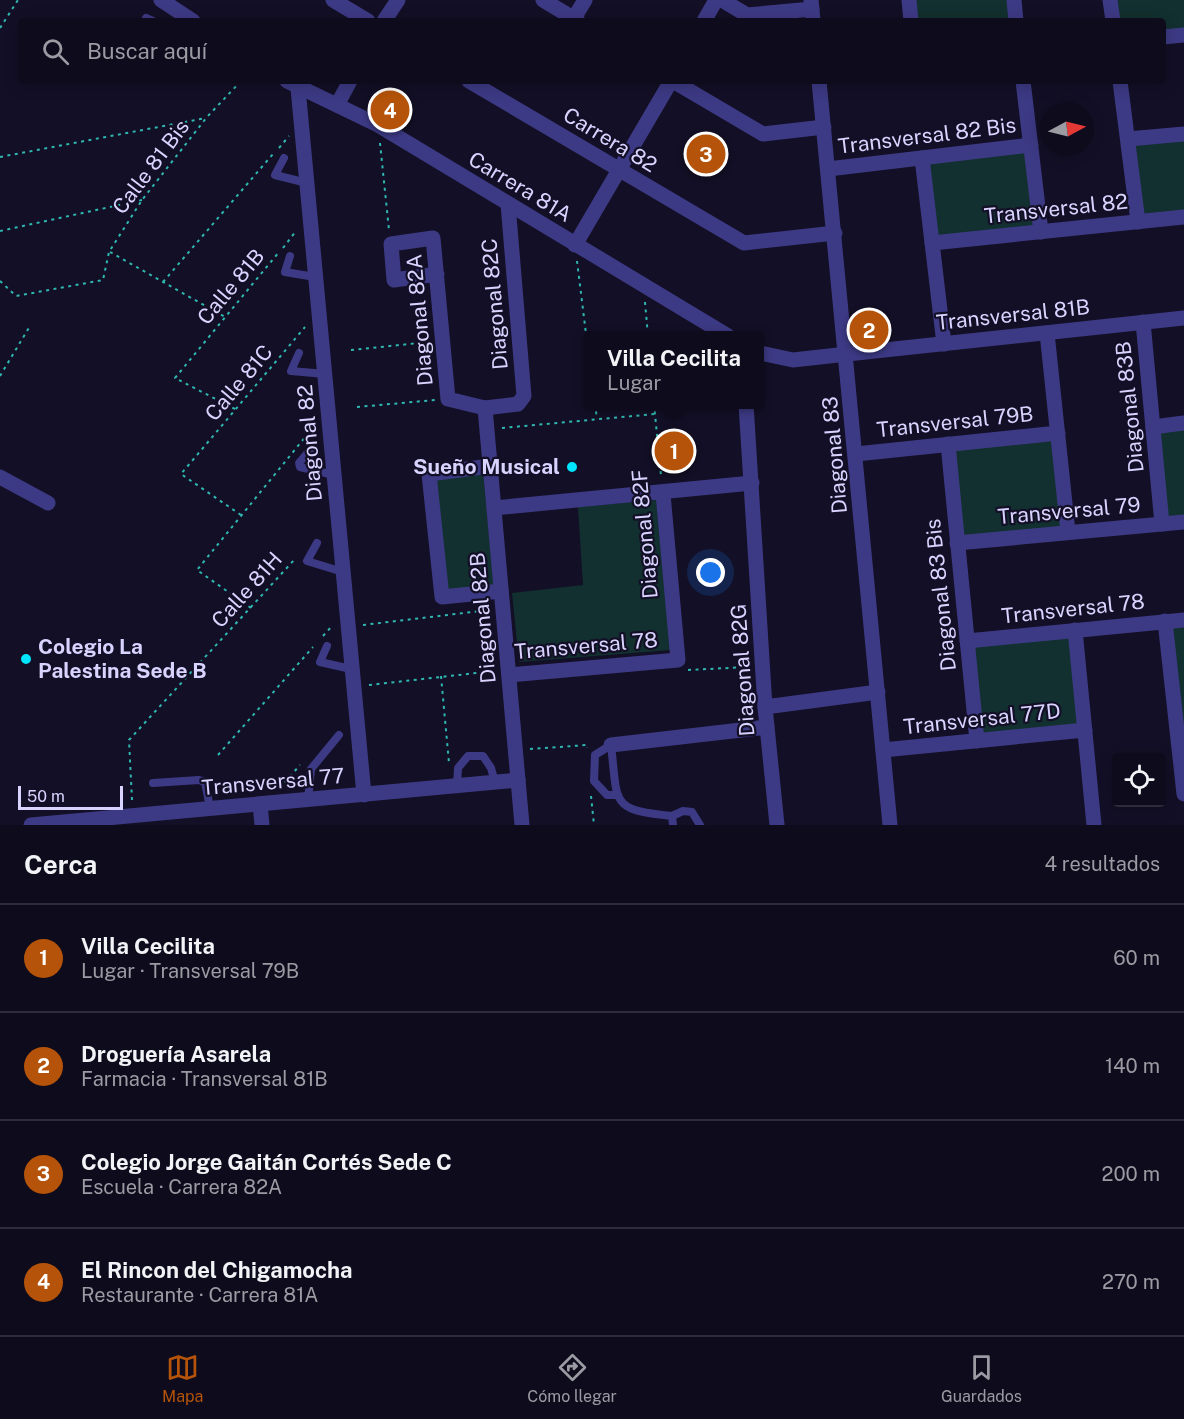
<!DOCTYPE html>
<html lang="es">
<meta charset="utf-8">
<style>
:root{--surface:#0e0b1c;--page:#1c1929;--text:#f1f3f6;--muted:#9b9ba3;--line:#2e2b3b;--accent:#b45309}
body{margin:0;font-family:"Public Sans",sans-serif;background:var(--page);color:var(--text)}
.controls{position:absolute;right:18px;bottom:18px;display:grid;overflow:hidden;border-radius:6px;box-shadow:0 3px 15px #0003}
.controls button{width:54px;height:54px;display:grid;place-items:center;padding:0;border:0;border-bottom:2px solid var(--line);background:var(--surface);color:var(--text);font:30px sans-serif}
.compass{position:absolute;left:1040px;top:102px;width:54px;height:54px;border-radius:50%;background:var(--surface);box-shadow:0 3px 15px #0003;rotate:83deg}
.scale{position:absolute;left:18px;bottom:15px;width:105px;box-sizing:border-box;padding-left:6px;border:3px solid #d9d4ff;border-top:0;font-size:16px;line-height:21px;white-space:nowrap;color:#d9d4ff;-webkit-text-stroke:4px #130f26;paint-order:stroke}
.you{position:absolute;left:711px;top:573px;width:21px;height:21px;margin:-15px;border:4px solid #fff;border-radius:50%;background:#1a73e8;box-shadow:0 0 0 9px #1a73e833}
.badge{display:grid;place-items:center;width:39px;height:39px;border-radius:50%;background:var(--accent);color:#fff;font-size:20px;font-weight:700}
.pin{position:absolute;translate:-50% -50%;border:3px solid #fff;box-shadow:0 2px 6px #0006}
.popup{position:absolute;left:584px;top:331px;width:180px;height:78px;box-sizing:border-box;display:grid;place-content:center;border-radius:6px;background:var(--surface);filter:drop-shadow(0 2px 4px #0005);font-size:20px;white-space:nowrap;color:var(--muted)}
.popup b{font-size:22px;color:var(--text)}
.popup::after{content:'';position:absolute;left:50%;top:100%;margin-left:-12px;border:12px solid transparent;border-top-color:var(--surface)}
.list{margin:0;padding:0;list-style:none}
h2{display:flex;justify-content:space-between;align-items:center;height:78px;margin:0;padding:0 24px;font-size:26px}
h2 small{font-size:20px;font-weight:400;color:var(--muted)}
.list li{display:grid;grid-template-columns:39px 1fr auto;gap:18px;align-items:center;box-sizing:border-box;height:108px;padding:0 24px;border-top:2px solid var(--line)}
.list b{display:block;font-size:22px;white-space:nowrap}
.list p{margin:0;font-size:20px;white-space:nowrap;color:var(--muted)}
.list em{font-size:20px;font-style:normal;color:var(--muted)}
.icon{flex:none;width:33px;height:33px;fill:none;stroke:currentColor;stroke-width:2;stroke-linecap:round;stroke-linejoin:round}
.map{position:relative;flex:none;width:1184px;height:825px;overflow:hidden}
.search{position:absolute;background:var(--surface);box-shadow:0 3px 15px #0003;left:18px;right:18px;top:18px;height:66px;display:flex;align-items:center;gap:15px;box-sizing:border-box;padding:0 21px;border-radius:6px;color:var(--muted);font-size:22px}
.sheet{height:510px;background:var(--surface)}
nav{display:flex;justify-content:space-around;align-items:center;box-sizing:border-box;height:84px;border-top:2px solid var(--line);background:var(--surface);font-size:16px;color:var(--muted)}
nav a{display:grid;justify-items:center;gap:3px}
nav .on{color:var(--accent)}
.map>svg:first-child{display:block}
</style>
<div class="map">
<svg width="1184" height="825" viewBox="0 0 1184 825">
<rect width="100%" height="100%" fill="#130f26"/>
<g fill="#12302f">
<polygon points="909,0 1014,0 1016,21 911,21"/>
<polygon points="1110,0 1184,0 1184,35 1163,37 1163,21 1113,21"/>
<polygon points="1184,134 1184,217 1138,222 1128,139"/>
<polygon points="1031,145 1041,232 932,243 922,158"/>
<polygon points="1184,423 1184,522 1162,524 1153,427"/>
<polygon points="1058,433 1068,532 957,543 948,444"/>
<polygon points="483,472 494,587 447,591 436,478"/>
<polygon points="656,500 671,650 519,662 512,593 583,585 578,507"/>
<polygon points="1184,620 1184,727 1165,621"/>
<polygon points="1075,630 1085,730 977,741 967,641"/>
</g>
<g fill="none" stroke-linecap="round" stroke-linejoin="round">
<g stroke="#2fb8b0" stroke-width="2" stroke-dasharray="3 4.5" stroke-linecap="butt">
<polyline points="0,28 18,0"/>
<polyline points="380,143 389,230"/>
<polyline points="279,148 289,136"/>
<polyline points="0,157 206,118"/>
<polyline points="0,231 142,200"/>
<polyline points="283,248 296,231"/>
<polyline points="110,252 225,317"/>
<polyline points="577,261 588,350"/>
<polyline points="0,281 16,296 103,280 109,252 142,200 207,117 241,81"/>
<polyline points="163,282 273,154"/>
<polyline points="645,302 648,336"/>
<polyline points="351,350 429,342"/>
<polyline points="0,376 30,326"/>
<polyline points="595,404 597,419"/>
<polyline points="654,404 661,476"/>
<polyline points="357,407 435,400"/>
<polyline points="235,409 175,378 279,252"/>
<polyline points="502,428 655,414"/>
<polyline points="241,515 181,474 305,327"/>
<polyline points="251,608 197,570 315,425"/>
<polyline points="363,625 489,610"/>
<polyline points="323,636 333,625"/>
<polyline points="688,670 748,667"/>
<polyline points="441,676 449,763"/>
<polyline points="369,685 494,671"/>
<polyline points="530,749 587,745 587,748"/>
<polyline points="218,755 313,647"/>
<polyline points="280,788 300,765"/>
<polyline points="591,796 594,825"/>
<polyline points="132,800 129,740 295,559"/>
</g>
<g stroke="#3d3a85" stroke-width="8">
<polyline points="146,18 153,21"/>
<polyline points="284,158 275,175 307,183"/>
<polyline points="290,256 285,272 315,277"/>
<polyline points="299,353 291,371 325,374"/>
<polyline points="310,450 299,463 300,467 334,475"/>
<polyline points="317,543 307,561 343,572"/>
<polyline points="327,646 320,662 351,669"/>
<polyline points="153,783 199,780 205,782 210,808"/>
<polyline points="457,786 458,768 468,756 483,756 491,768 495,782"/>
<path d="M 617,795 L 607,795 L 594,781 L 595,755 L 611,745 C 618,803 609,810 672,816 L 673,825"/>
<polyline points="308,800 311,769 339,735"/>
<polyline points="672,816 683,811 692,812 700,825"/>
</g>
<g stroke="#3d3a85" stroke-width="15">
<polyline points="333,0 368,21"/>
<polyline points="543,0 578,21"/>
<polyline points="722,0 747,15 812,9"/>
<polyline points="909,0 911,21"/>
<polyline points="1014,0 1016,21"/>
<polyline points="1110,0 1113,21"/>
<polyline points="574,18 585,0"/>
<polyline points="384,21 398,0"/>
<polyline points="704,21 716,0"/>
<polyline points="1163,37 1184,35"/>
<polyline points="469,81 744,243 835,233"/>
<polyline points="673,81 763,134 824,127"/>
<polyline points="1023,81 1041,232"/>
<polyline points="1120,81 1138,222"/>
<polyline points="298,88 364,795"/>
<polyline points="337,105 350,81"/>
<polyline points="1128,139 1184,134"/>
<polyline points="922,158 944,344"/>
<polyline points="828,169 1031,145"/>
<polyline points="932,243 1184,217"/>
<polyline points="575,245 671,81"/>
<polyline points="437,274 394,280 391,244 433,238 448,399 485,408 518,404 524,396 508,204"/>
<polyline points="1143,322 1162,524"/>
<polyline points="1047,333 1068,532"/>
<polyline points="847,354 1184,318"/>
<polyline points="746,404 765,707 777,825"/>
<polyline points="485,408 522,825"/>
<polyline points="1153,427 1184,423"/>
<polyline points="948,444 977,741"/>
<polyline points="856,454 1058,433"/>
<polyline points="490,466 429,474 442,597 501,591"/>
<polyline points="0,477 48,503"/>
<polyline points="494,508 752,483"/>
<polyline points="957,543 1184,522"/>
<polyline points="1165,621 1184,794"/>
<polyline points="1075,630 1094,825"/>
<polyline points="967,641 1184,620"/>
<polyline points="509,675 678,660 663,494"/>
<polyline points="765,707 878,692"/>
<polyline points="611,745 767,727"/>
<polyline points="883,750 1085,730"/>
<polyline points="260,804 262,825"/>
<polyline points="31,825 518,780"/>
</g>
<g stroke="#3d3a85" stroke-width="15">
<polyline points="161,0 193,21"/>
<polyline points="811,0 813,21"/>
<polyline points="287,81 378,125 728,336"/>
<polyline points="819,81 890,825"/>
<polyline points="760,353 793,360 847,354"/>
</g>
</g>
<g fill="#00e5ff" stroke="#130f26" stroke-width="2">
<circle cx="572" cy="467" r="6"/>
<circle cx="26" cy="659" r="6"/>
</g>
<g text-anchor="middle" stroke-width="4.5" stroke-linejoin="round" paint-order="stroke">
<g font-size="21" fill="#d9d4ff" stroke="#130f26">
<text transform="translate(927 136) rotate(-7)" y="7">Transversal 82 Bis</text>
<text transform="translate(610 140) rotate(31)" y="7">Carrera 82</text>
<text transform="translate(151 167) rotate(-53)" y="7">Calle 81 Bis</text>
<text transform="translate(520 187) rotate(31)" y="7">Carrera 81A</text>
<text transform="translate(1056 209) rotate(-6)" y="7">Transversal 82</text>
<text transform="translate(231 287) rotate(-50)" y="7">Calle 81B</text>
<text transform="translate(495 304) rotate(-95)" y="7">Diagonal 82C</text>
<text transform="translate(1013 315) rotate(-6)" y="7">Transversal 81B</text>
<text transform="translate(420 320) rotate(-95)" y="7">Diagonal 82A</text>
<text transform="translate(239 383) rotate(-50)" y="7">Calle 81C</text>
<text transform="translate(1130 407) rotate(-96)" y="7">Diagonal 83B</text>
<text transform="translate(955 422) rotate(-6)" y="7">Transversal 79B</text>
<text transform="translate(310 443) rotate(-95)" y="7">Diagonal 82</text>
<text transform="translate(835 455) rotate(-95)" y="7">Diagonal 83</text>
<text transform="translate(1069 511) rotate(-5)" y="7">Transversal 79</text>
<text transform="translate(645 534) rotate(-95)" y="7">Diagonal 82F</text>
<text transform="translate(247 590) rotate(-48)" y="7">Calle 81H</text>
<text transform="translate(941 595) rotate(-96)" y="7">Diagonal 83 Bis</text>
<text transform="translate(1073 609) rotate(-6)" y="7">Transversal 78</text>
<text transform="translate(483 618) rotate(-95)" y="7">Diagonal 82B</text>
<text transform="translate(586 646) rotate(-5)" y="7">Transversal 78</text>
<text transform="translate(743 670) rotate(-94)" y="7">Diagonal 82G</text>
<text transform="translate(982 719) rotate(-6)" y="7">Transversal 77D</text>
<text transform="translate(273 782) rotate(-5)" y="7">Transversal 77</text>
</g>
<g font-size="21" font-weight="bold" fill="#d9d4ff" stroke="#130f26" text-anchor="end">
<text x="560" y="474">Sueño Musical</text>
<text x="38" y="654" text-anchor="start">Colegio La<tspan x="38" dy="24">Palestina Sede B</tspan></text>
</g>
</g>
</svg>
<div class="controls">
<button><svg class="icon" aria-label="locate" viewBox="0 0 24 24"><circle cx="12" cy="12" r="6"/><path d="M12 2v4M12 18v4M2 12h4M18 12h4"/></svg></button>
</div>
<svg class="compass" viewBox="-18 -18 36 36"><path d="M0-13l5 13h-10z" fill="#e53935"/><path d="M0 13l5-13h-10z" fill="#9b9ba3"/></svg>
<div class="scale">50 m</div>
<div class="you"></div>
<div class="pin badge" style="left:674px;top:451px">1</div>
<div class="popup"><b>Villa Cecilita</b>Lugar</div>
<div class="pin badge" style="left:869px;top:330px">2</div>
<div class="pin badge" style="left:706px;top:154px">3</div>
<div class="pin badge" style="left:390px;top:110px">4</div>
<div class="search"><svg class="icon" aria-label="search" viewBox="0 0 24 24"><circle cx="10" cy="10" r="6"/><path d="M15 15l6 6"/></svg>Buscar aquí</div>
</div>
<section class="sheet">
<h2>Cerca<small>4 resultados</small></h2>
<ul class="list">
<li><span class="badge">1</span><div><b>Villa Cecilita</b><p>Lugar · Transversal 79B</p></div><em>60 m</em></li>
<li><span class="badge">2</span><div><b>Droguería Asarela</b><p>Farmacia · Transversal 81B</p></div><em>140 m</em></li>
<li><span class="badge">3</span><div><b>Colegio Jorge Gaitán Cortés Sede C</b><p>Escuela · Carrera 82A</p></div><em>200 m</em></li>
<li><span class="badge">4</span><div><b>El Rincon del Chigamocha</b><p>Restaurante · Carrera 81A</p></div><em>270 m</em></li>
</ul>
</section>
<nav>
<a class="on"><svg class="icon" aria-label="map" viewBox="0 0 24 24"><path d="M3 6l6-2 6 2 6-2v14l-6 2-6-2-6 2zM9 4v14M15 6v14"/></svg>Mapa</a>
<a><svg class="icon" aria-label="directions" viewBox="0 0 24 24"><path d="M12 3l9 9-9 9-9-9zM9 14v-3h6M13 9l2 2-2 2"/></svg>Cómo llegar</a>
<a><svg class="icon" aria-label="saved" viewBox="0 0 24 24"><path d="M7 4h10v16l-5-4-5 4z"/></svg>Guardados</a>
</nav>
